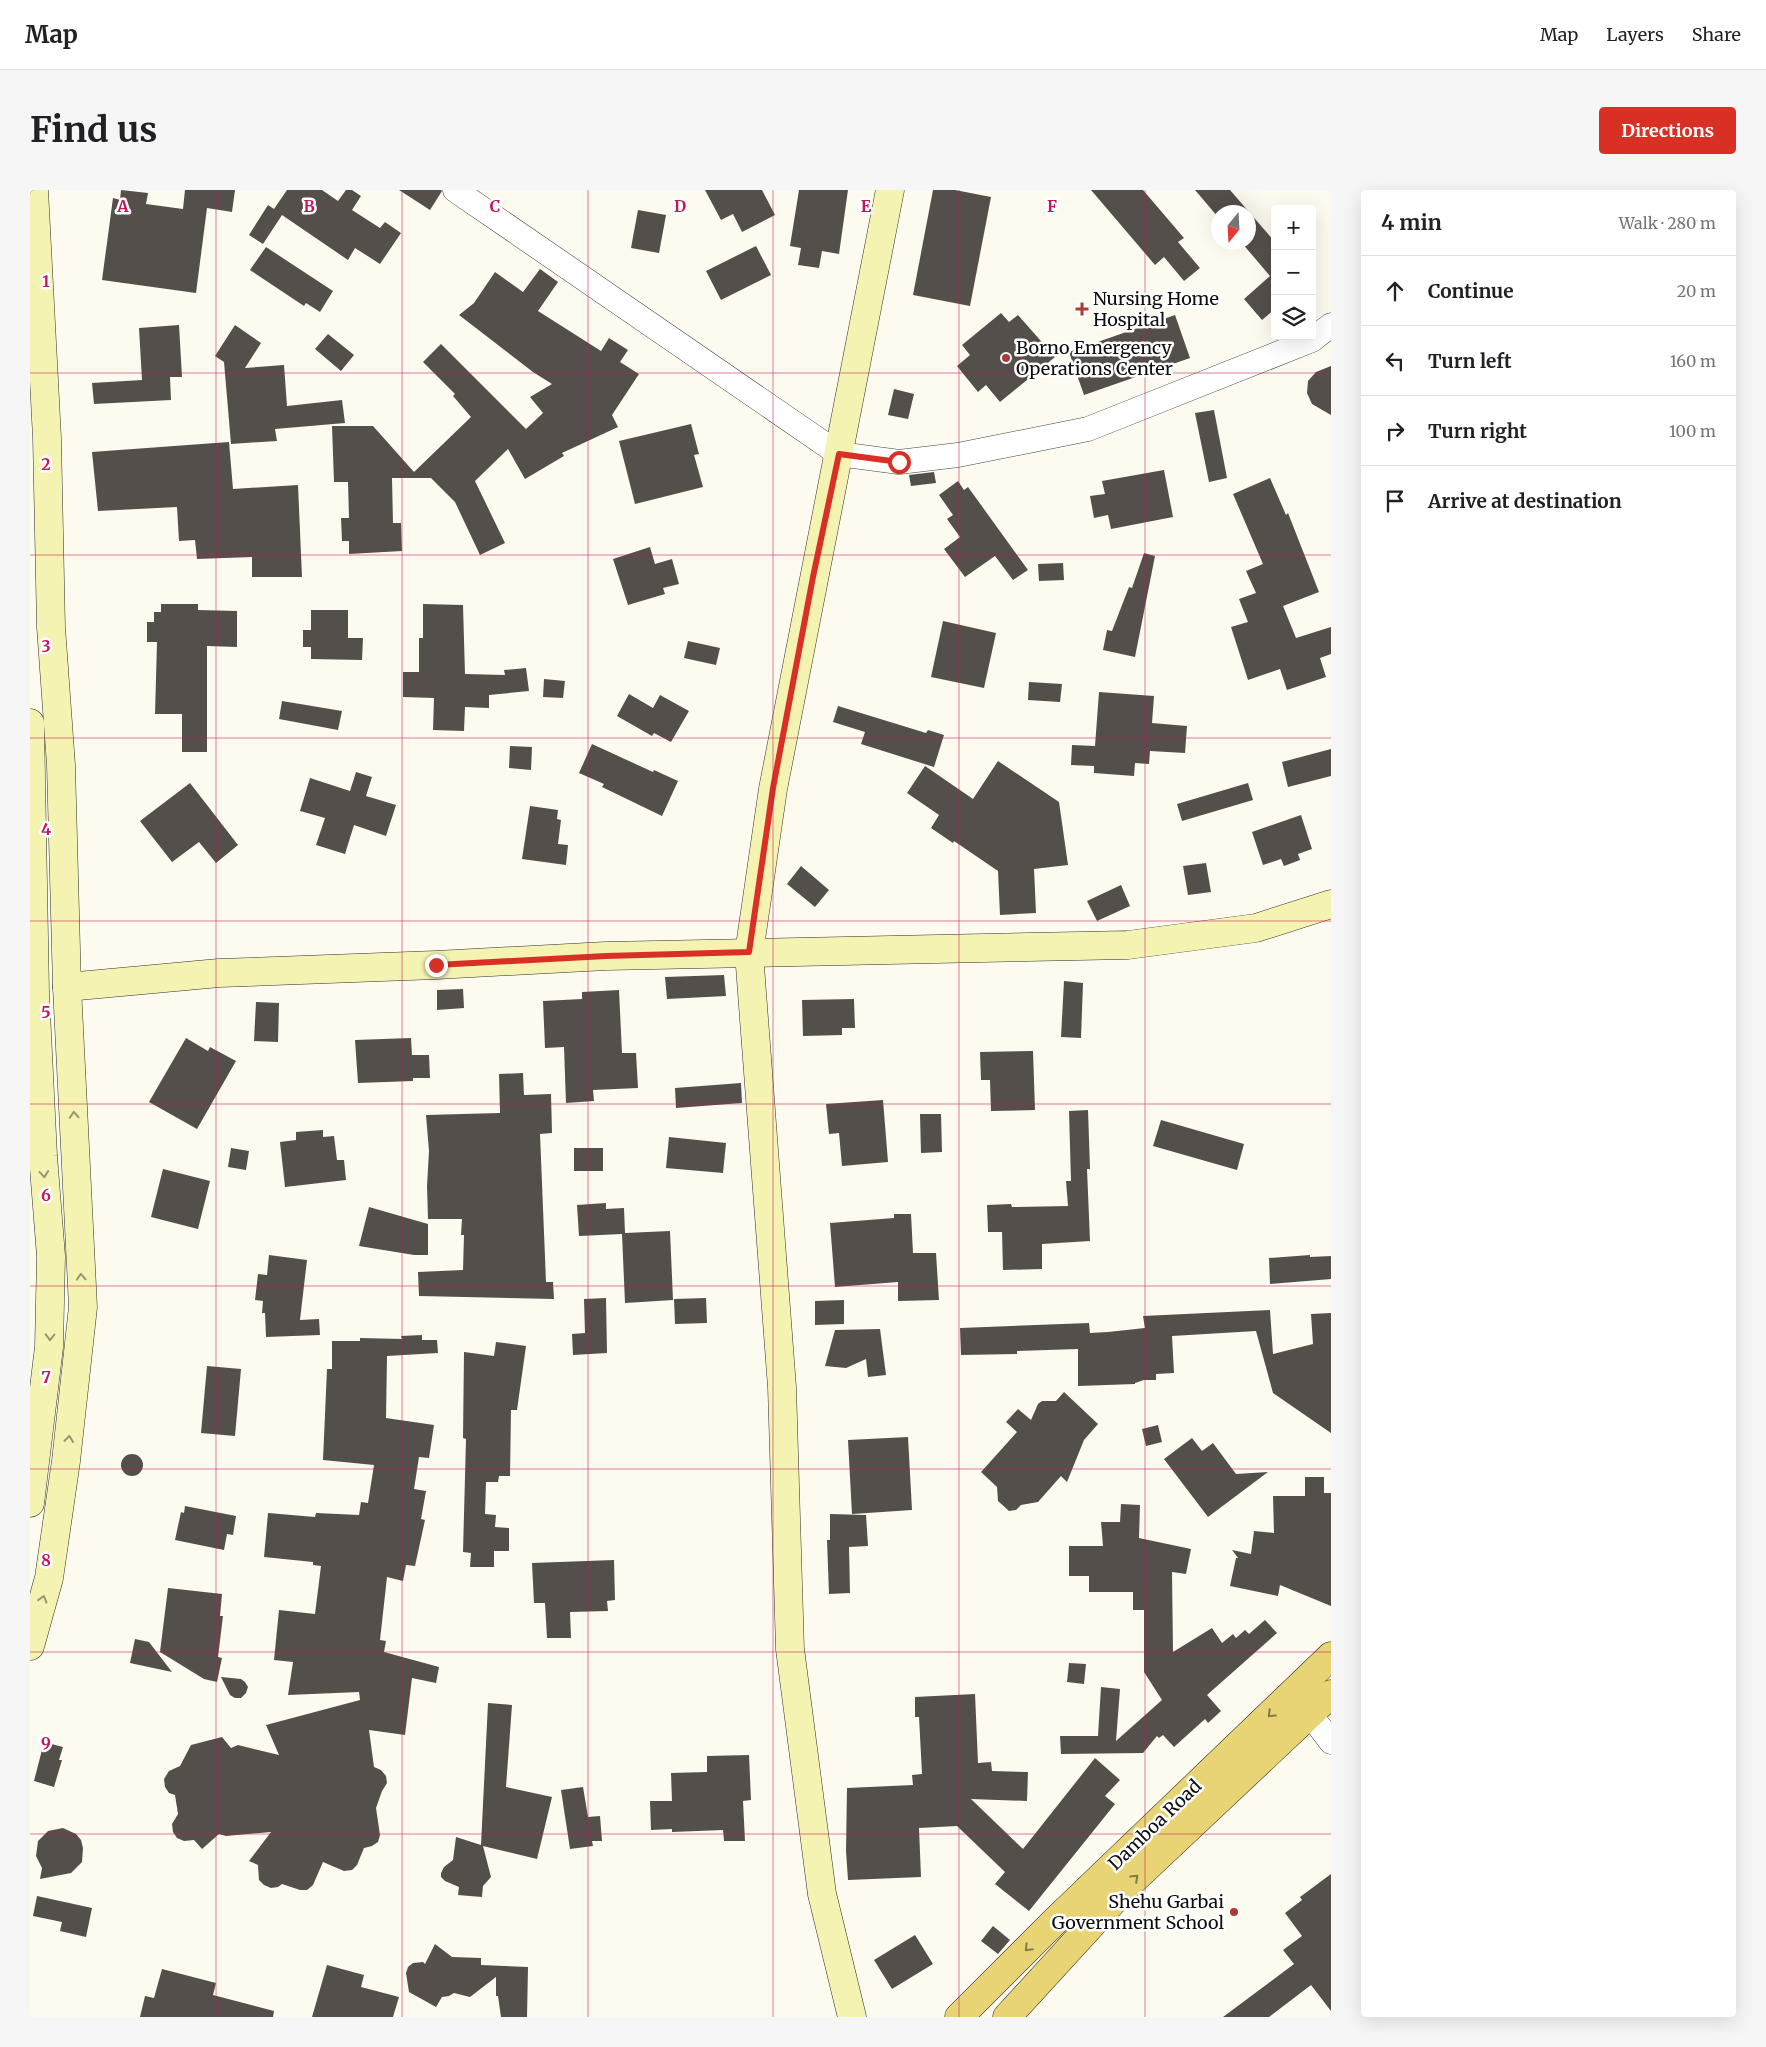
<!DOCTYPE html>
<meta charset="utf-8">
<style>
:root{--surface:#fff;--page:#f6f6f6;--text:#202124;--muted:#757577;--line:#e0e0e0;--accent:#d93025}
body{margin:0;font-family:Merriweather,serif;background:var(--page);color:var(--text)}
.controls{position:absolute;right:15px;top:15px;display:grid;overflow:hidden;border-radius:5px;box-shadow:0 5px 20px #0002}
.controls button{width:45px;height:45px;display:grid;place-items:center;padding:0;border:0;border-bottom:1px solid var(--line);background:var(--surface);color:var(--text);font:25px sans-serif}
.compass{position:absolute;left:1181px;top:15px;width:45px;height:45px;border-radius:50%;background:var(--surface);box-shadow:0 5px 20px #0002;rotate:198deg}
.stop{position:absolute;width:15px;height:15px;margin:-11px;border:4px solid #d93025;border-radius:50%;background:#fff}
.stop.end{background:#d93025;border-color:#fff;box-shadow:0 1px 5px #0008}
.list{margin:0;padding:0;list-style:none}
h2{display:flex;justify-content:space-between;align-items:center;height:65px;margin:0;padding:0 20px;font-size:21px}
h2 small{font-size:16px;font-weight:400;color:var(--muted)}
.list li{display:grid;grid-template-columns:32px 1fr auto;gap:15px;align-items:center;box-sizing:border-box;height:70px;padding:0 20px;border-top:1px solid var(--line)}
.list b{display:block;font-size:19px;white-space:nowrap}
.list em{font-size:16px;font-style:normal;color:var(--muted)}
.icon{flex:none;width:28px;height:28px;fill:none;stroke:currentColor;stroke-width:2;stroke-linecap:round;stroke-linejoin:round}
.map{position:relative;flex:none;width:1301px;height:1827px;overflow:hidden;border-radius:5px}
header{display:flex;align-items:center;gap:30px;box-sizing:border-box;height:70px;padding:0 25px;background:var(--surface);border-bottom:1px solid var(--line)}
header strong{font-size:24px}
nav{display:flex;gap:28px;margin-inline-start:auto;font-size:18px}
.intro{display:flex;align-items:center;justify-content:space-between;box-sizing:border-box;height:120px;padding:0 30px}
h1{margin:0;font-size:35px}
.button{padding:12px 22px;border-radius:5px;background:var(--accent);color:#fff;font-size:18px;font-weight:700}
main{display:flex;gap:30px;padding:0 30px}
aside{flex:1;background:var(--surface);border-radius:5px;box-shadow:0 5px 20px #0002}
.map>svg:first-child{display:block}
</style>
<header>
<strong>Map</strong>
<nav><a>Map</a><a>Layers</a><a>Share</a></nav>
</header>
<div class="intro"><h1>Find us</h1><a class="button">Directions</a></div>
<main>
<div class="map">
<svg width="1301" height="1827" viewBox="0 0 1301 1827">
<rect width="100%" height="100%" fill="#fdfbef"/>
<g fill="#544f4b">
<polygon points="91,0 118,3 116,14 153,19 155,0 205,0 202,22 177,18 166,103 72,90 83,8 90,10"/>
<polygon points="257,0 292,0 308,11 316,0 322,0 331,6 322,20 350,38 355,32 371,43 350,74 325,58 318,70 252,25 233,54 219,45 238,15 244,19"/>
<polygon points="369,0 411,0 412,1 400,20"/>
<polygon points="675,0 732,0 745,25 712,42 703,24 691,30"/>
<polygon points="769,0 818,0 809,64 792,61 789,78 768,75 771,58 760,56"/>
<polygon points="903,0 925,0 961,7 940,116 883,105"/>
<polygon points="1061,0 1113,0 1154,48 1148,52 1170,78 1154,91 1134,67 1125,75"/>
<polygon points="1165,0 1200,0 1245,52 1245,119 1232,130 1214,109 1240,86 1211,52 1218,52 1218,22 1188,22 1188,27"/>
<polygon points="608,20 636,25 629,63 601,58"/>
<polygon points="726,56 741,85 691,110 676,81"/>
<polygon points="236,57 303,101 290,122 276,113 274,116 220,80"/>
<polygon points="510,79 528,92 508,121 571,161 579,148 598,160 590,172 609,184 582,225 588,237 532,263 534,266 495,289 478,259 445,291 475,353 450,365 425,312 401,288 362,288 363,333 371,333 372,361 319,364 319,351 312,351 311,328 319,328 318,292 304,292 302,236 343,236 384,282 441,227 423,206 425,204 393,172 411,154 496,239 513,223 500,207 522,194 503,182 429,125 444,113 465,82 493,102"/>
<polygon points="971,123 979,132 988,125 1025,167 970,212 956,195 948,202 927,176 940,165 932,155"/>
<polygon points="1145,125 1160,168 1054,205 1039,162"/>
<polygon points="149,135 152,187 140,187 141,210 64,214 62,193 112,190 109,138"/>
<polygon points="205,135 231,153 215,178 254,175 257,216 312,210 315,233 245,239 247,251 201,254 194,172 185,166"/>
<polygon points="298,144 324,165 311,181 285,159"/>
<polygon points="1301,176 1301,225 1282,214 1277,203 1278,191 1286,182"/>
<polygon points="864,199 884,204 878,229 858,225"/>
<polygon points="1184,220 1197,288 1179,292 1165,223"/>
<polygon points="661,234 669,264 664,265 673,297 605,314 589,251"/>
<polygon points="199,252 203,299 268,295 272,387 222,387 222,367 167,369 165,350 149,351 147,317 68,321 62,262"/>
<polygon points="1134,280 1143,327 1081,339 1078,325 1064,328 1060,306 1075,304 1072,291"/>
<polygon points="904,282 906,293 881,296 879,285"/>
<polygon points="1240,288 1256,325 1258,323 1289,402 1253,416 1266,448 1301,437 1301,464 1290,468 1296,487 1257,500 1250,479 1218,490 1201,437 1218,432 1209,409 1226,403 1216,381 1233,374 1203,304"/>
<polygon points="928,291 934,300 938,297 998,380 983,390 965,366 935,387 914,359 930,347 917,329 923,325 909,305"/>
<polygon points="620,357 625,374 642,369 649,394 633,398 635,404 598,415 583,369"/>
<polygon points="1114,363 1125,366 1105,467 1073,460 1077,440 1082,441 1099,397 1102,398"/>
<polygon points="1033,373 1034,390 1009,391 1008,374"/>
<polygon points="131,414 168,414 168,420 207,421 207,457 177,456 177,562 152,562 152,524 125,524 127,452 117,452 117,432 124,432 124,422 131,422"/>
<polygon points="393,414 433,415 435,484 475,485 474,480 496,478 499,501 459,505 459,518 435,517 434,541 403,540 404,508 373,507 373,482 389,482 389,448 393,448"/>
<polygon points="281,420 318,420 318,448 333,448 332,470 281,469 281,457 273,457 273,440 281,440"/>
<polygon points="913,431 966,443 954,498 901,487"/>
<polygon points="658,451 690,458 686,475 654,468"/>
<polygon points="514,489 535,491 533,508 513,507"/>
<polygon points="999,492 1032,494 1030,512 998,510"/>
<polygon points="1069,502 1124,506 1122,533 1157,536 1155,563 1120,561 1119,574 1105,573 1104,586 1064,583 1064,576 1041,575 1042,555 1065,556"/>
<polygon points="599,504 623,518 630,505 659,521 641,552 624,543 622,546 587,526"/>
<polygon points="252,511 312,521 308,540 249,529"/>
<polygon points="808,516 896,543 898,540 914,545 904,577 831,554 835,542 803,532"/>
<polygon points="562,554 623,582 624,580 648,591 632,626 572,597 574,594 549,583"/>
<polygon points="480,556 502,557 501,580 479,578"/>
<polygon points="1301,559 1301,586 1258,597 1252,572"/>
<polygon points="968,571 1029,612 1038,675 1004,679 1006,723 970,725 968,681 924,651 923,653 901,638 909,625 877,603 895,576 943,609"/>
<polygon points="326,582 342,587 336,606 366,615 356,646 324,635 315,664 286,655 295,628 270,621 280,588 320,601"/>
<polygon points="160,593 208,655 186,673 169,652 142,672 110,631"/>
<polygon points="1218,593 1223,610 1152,631 1147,614"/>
<polygon points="500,616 528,620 527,629 531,630 528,654 538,655 536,675 492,669"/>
<polygon points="1271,625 1282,659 1268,664 1270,670 1254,676 1251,669 1233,675 1222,642"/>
<polygon points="1176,673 1181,702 1158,705 1153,676"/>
<polygon points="771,676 799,700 785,717 757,694"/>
<polygon points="1091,695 1100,716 1067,731 1057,711"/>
<polygon points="694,785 696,806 637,809 635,787"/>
<polygon points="1034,791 1053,793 1051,848 1031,847"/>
<polygon points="433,799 434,818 407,820 407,800"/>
<polygon points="589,800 592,863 606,863 608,898 563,900 564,911 536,913 534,857 515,858 513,811 552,809 552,802"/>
<polygon points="824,809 825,838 812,838 812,845 773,846 772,810"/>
<polygon points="226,812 249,813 248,852 224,851"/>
<polygon points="156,848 178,861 180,857 206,871 167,939 119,912"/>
<polygon points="381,848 382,865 399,865 400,888 383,888 383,891 328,893 325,850"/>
<polygon points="1003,861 1005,920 961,921 960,890 951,890 950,862"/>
<polygon points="493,883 494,905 521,904 522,943 510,944 516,1092 523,1092 524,1109 389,1106 388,1082 433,1080 434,1045 431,1045 432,1029 398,1029 397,996 399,961 396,925 470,923 469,884"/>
<polygon points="711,893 712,913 646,918 645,898"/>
<polygon points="853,910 858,972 812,976 809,943 799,944 796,914"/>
<polygon points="1058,920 1060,979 1057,979 1060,1051 1012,1054 1012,1079 973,1080 972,1042 958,1042 957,1015 981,1014 982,1017 1038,1016 1036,991 1041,991 1039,921"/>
<polygon points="890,924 911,924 912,962 891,963"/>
<polygon points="1131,930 1214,954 1207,980 1123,956"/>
<polygon points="293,940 293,947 304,946 307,970 314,970 316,990 255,997 250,952 266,950 266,942"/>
<polygon points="639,947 696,953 693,983 636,978"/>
<polygon points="201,958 219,961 216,980 198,977"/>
<rect x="544" y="958" width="29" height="23"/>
<polygon points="133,979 180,991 168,1039 121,1027"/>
<polygon points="576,1013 576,1019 594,1018 595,1043 640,1041 643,1110 595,1113 592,1044 549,1046 547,1015"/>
<polygon points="339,1017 398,1034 398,1065 384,1065 329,1056"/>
<polygon points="864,1024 881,1024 883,1063 906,1063 909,1110 868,1111 868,1092 805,1097 800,1033 864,1028"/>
<polygon points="239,1065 277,1070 270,1130 289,1129 290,1145 236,1147 235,1123 232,1123 233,1111 225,1110 228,1084 237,1085"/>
<polygon points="1280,1065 1280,1067 1301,1066 1301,1089 1240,1094 1239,1068"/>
<polygon points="576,1108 577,1163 543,1165 542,1144 555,1143 554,1109"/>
<polygon points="676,1108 677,1133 645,1134 644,1109"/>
<polygon points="814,1110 814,1134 785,1135 785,1111"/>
<polygon points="1240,1120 1243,1164 1283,1154 1281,1124 1301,1123 1301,1243 1243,1203 1226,1141 1142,1146 1144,1183 1126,1184 1126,1190 1114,1190 1105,1193 1105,1194 1048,1196 1048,1159 987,1161 987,1164 931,1165 930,1138 1059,1133 1060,1143 1078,1142 1115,1138 1113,1126"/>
<polygon points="850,1139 856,1185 838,1187 836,1169 816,1178 795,1176 805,1140"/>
<polygon points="392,1145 392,1150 407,1150 408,1163 357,1166 356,1228 404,1235 399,1268 389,1267 384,1299 396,1301 391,1329 395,1330 385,1376 376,1375 373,1391 357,1387 350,1450 356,1451 354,1462 409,1477 406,1493 382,1488 375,1545 339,1540 344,1577 351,1580 356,1586 357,1593 352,1601 346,1618 350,1645 348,1652 342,1656 334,1658 327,1675 322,1680 314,1681 293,1672 283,1695 277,1700 270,1700 252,1694 248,1697 241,1698 234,1695 229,1690 228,1675 219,1671 241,1642 196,1646 189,1644 172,1659 164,1650 154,1651 147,1648 143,1642 142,1634 148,1624 145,1605 139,1603 135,1597 134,1589 139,1581 150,1576 161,1555 192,1547 201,1558 208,1555 249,1565 236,1535 330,1510 329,1502 258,1505 263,1472 244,1470 249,1420 285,1424 291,1376 283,1375 283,1372 234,1367 238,1323 285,1327 286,1323 329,1325 331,1312 338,1313 344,1275 293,1270 297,1179 302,1179 302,1151 330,1151 330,1148 372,1149 371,1146"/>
<polygon points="466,1152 496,1156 487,1220 481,1220 480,1286 469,1286 468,1292 456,1292 455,1324 466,1325 465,1337 479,1338 479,1361 464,1361 464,1377 440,1377 441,1363 433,1362 436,1249 433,1248 434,1162 464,1166"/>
<polygon points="177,1176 211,1179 205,1246 171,1243"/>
<polygon points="1034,1202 1068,1234 1054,1250 1037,1292 1031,1286 1008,1312 991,1315 986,1320 979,1321 968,1311 967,1297 951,1282 987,1242 976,1232 988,1219 1001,1230 1008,1214 1012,1211 1026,1211"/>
<polygon points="1128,1235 1132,1252 1116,1256 1112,1239"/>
<polygon points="878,1247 882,1320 822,1324 818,1250"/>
<polygon points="1162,1248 1172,1261 1183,1253 1206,1284 1238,1282 1178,1327 1134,1269"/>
<circle cx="102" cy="1275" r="11"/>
<polygon points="1275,1287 1294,1287 1294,1303 1301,1303 1301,1416 1250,1395 1248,1406 1200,1396 1206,1368 1208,1368 1202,1360 1221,1364 1224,1341 1244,1343 1243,1306 1275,1306"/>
<polygon points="1091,1314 1110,1315 1109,1348 1161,1359 1156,1384 1142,1382 1143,1462 1182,1438 1192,1453 1203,1444 1206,1448 1215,1440 1219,1444 1235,1430 1247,1443 1177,1505 1191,1521 1178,1533 1175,1529 1144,1557 1133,1545 1129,1548 1127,1546 1113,1563 1031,1564 1030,1546 1068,1546 1071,1497 1090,1499 1086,1551 1132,1510 1114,1482 1114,1420 1103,1420 1103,1402 1059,1402 1059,1386 1039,1386 1039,1356 1073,1356 1071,1332 1090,1332"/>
<polygon points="155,1316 206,1326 203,1345 197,1344 194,1360 145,1350 151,1322 154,1323"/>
<polygon points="800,1324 836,1325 838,1356 819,1357 820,1403 799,1404 797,1350 800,1350"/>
<polygon points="584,1370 585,1410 577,1411 578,1421 540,1422 541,1448 517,1448 515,1413 504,1413 502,1373"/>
<polygon points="138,1398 192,1404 190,1426 193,1426 188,1467 192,1468 187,1492 174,1489 130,1462"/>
<polygon points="105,1449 119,1452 142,1482 100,1473"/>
<polygon points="1039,1473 1056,1474 1054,1494 1037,1492"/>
<polygon points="191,1487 211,1489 215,1492 218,1497 216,1503 211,1508 205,1508 200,1505"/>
<polygon points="945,1504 948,1573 961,1572 962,1581 998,1582 997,1611 941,1609 993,1659 1065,1568 1090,1590 1075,1606 1085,1614 999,1721 965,1694 975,1682 927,1636 889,1638 891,1687 818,1690 816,1661 817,1598 883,1595 882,1585 892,1584 889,1527 885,1527 885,1507"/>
<polygon points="458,1513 482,1515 476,1597 522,1607 507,1669 453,1656 461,1687 453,1696 452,1707 428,1705 429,1697 415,1691 411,1687 411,1683 414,1677 423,1670 426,1647 451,1655"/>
<polygon points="14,1552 33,1557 29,1570 32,1570 24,1597 4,1591"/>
<polygon points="719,1565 721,1610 713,1611 715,1651 694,1651 693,1640 642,1642 642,1639 621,1640 620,1611 642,1611 641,1583 677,1582 677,1566"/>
<polygon points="553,1597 558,1627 570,1626 572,1651 562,1651 563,1656 540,1659 531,1600"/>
<polygon points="33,1638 46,1644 51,1650 53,1658 52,1672 41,1683 10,1689 12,1678 6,1666 8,1651 18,1641"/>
<polygon points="1301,1684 1301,1821 1281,1795 1239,1827 1193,1827 1264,1774 1253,1760 1272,1746 1255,1723 1272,1710 1270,1707"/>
<polygon points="7,1706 62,1718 56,1747 30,1741 32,1732 3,1726"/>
<polygon points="963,1736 980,1750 968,1764 951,1751"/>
<polygon points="885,1745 903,1774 862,1799 844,1770"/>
<polygon points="405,1754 422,1767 451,1768 451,1775 498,1777 497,1827 471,1827 468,1806 466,1806 466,1787 440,1807 424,1803 419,1806 412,1807 406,1817 379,1802 376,1783 378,1777 383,1773 393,1772 395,1774"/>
<polygon points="297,1775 334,1785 331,1797 369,1807 363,1827 282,1827"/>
<polygon points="132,1779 186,1793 183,1805 244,1821 243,1827 110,1827 115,1806 124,1808"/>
</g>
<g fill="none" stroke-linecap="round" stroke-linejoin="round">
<defs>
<g id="street">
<polyline points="425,0 809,264 869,272 928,265 1058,239 1282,150 1301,135"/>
<polyline points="1267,1512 1280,1524 1301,1552"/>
</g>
<g id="secondary">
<polyline points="0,533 5,802 13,966 21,1066 19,1157 0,1313"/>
<polyline points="37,797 189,783 406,775 576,766 1098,755 1226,738 1301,714"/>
<polyline points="0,1456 19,1388 36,1271 53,1117 37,797 31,575 21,437 17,248 4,0"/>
<polyline points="822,1827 792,1704 760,1459 752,1197 719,763 743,599 860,0"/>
</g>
<g id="primary">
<polyline points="929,1827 1024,1732 1301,1466"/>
<polyline points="977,1827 1096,1697 1301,1504"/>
</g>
</defs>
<use href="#street" stroke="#404040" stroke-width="25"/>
<use href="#secondary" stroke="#2f2f2f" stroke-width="29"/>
<use href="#primary" stroke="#1e1e1e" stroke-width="29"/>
<use href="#street" stroke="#fff" stroke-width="24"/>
<use href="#secondary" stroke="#f5f3b2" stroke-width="28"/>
<use href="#primary" stroke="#e8d474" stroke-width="28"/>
</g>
<defs><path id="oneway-chevron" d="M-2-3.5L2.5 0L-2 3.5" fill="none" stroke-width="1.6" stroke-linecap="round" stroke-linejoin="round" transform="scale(1.25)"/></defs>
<g stroke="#989770">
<use href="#oneway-chevron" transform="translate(44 925) rotate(-93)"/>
<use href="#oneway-chevron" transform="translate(14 984) rotate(85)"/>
<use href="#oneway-chevron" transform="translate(51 1087) rotate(-93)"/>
<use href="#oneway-chevron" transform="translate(20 1147) rotate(91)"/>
<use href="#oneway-chevron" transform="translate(39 1249) rotate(-84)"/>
<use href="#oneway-chevron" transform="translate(13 1409) rotate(-73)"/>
</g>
<g stroke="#857a46">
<use href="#oneway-chevron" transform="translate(1241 1524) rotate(136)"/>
<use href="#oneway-chevron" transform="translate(1105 1688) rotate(-43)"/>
<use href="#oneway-chevron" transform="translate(998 1758) rotate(135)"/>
</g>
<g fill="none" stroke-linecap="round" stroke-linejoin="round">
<polyline stroke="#d93025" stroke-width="6" points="406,775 576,766 719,762 743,598 783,387 809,264 869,272"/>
</g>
<path fill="none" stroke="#c2185b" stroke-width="1" stroke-opacity="0.55" d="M 186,0 L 186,1827M 372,0 L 372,1827M 558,0 L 558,1827M 743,0 L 743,1827M 929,0 L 929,1827M 1115,0 L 1115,1827M 0,183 L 1301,183M 0,365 L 1301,365M 0,548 L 1301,548M 0,731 L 1301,731M 0,914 L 1301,914M 0,1096 L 1301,1096M 0,1279 L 1301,1279M 0,1462 L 1301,1462M 0,1644 L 1301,1644"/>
<g fill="#ad3936" stroke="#fff" stroke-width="2">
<path d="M1049.5 111.5h5v5h5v5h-5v5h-5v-5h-5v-5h5z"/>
<circle cx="976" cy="168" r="5"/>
<circle cx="1204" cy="1722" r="5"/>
</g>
<g text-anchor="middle" stroke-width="5" stroke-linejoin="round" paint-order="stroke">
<g font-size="18" fill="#0d0d0d" stroke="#fff" text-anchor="start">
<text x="1063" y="115">Nursing Home<tspan x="1063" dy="21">Hospital</tspan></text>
<text x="986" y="164">Borno Emergency<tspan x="986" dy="21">Operations Center</tspan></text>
<text x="1194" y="1718" text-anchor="end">Shehu Garbai<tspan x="1194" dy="21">Government School</tspan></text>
</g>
<g font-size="18" fill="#0d0d0d" stroke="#fff">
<text transform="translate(1125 1635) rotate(-44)" y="6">Damboa Road</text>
</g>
</g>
<g font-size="16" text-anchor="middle" font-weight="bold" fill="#c2185b" stroke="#fff" stroke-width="5" stroke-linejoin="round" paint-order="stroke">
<text x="93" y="22">A</text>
<text x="279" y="22">B</text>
<text x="465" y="22">C</text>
<text x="650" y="22">D</text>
<text x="836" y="22">E</text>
<text x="1022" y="22">F</text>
<text x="16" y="97">1</text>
<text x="16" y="280">2</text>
<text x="16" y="462">3</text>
<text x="16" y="645">4</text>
<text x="16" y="828">5</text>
<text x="16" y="1011">6</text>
<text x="16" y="1193">7</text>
<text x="16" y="1376">8</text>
<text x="16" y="1559">9</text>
</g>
</svg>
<div class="controls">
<button>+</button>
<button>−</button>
<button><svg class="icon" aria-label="layers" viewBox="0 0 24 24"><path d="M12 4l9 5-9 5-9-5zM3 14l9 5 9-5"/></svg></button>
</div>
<svg class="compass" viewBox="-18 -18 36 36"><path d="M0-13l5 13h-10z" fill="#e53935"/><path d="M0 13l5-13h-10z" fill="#757577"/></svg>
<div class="stop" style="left:869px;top:272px"></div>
<div class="stop end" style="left:406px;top:775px"></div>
</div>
<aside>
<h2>4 min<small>Walk · 280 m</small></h2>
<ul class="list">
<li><svg class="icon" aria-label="ahead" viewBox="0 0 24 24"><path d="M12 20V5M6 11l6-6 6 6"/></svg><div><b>Continue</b></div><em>20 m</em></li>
<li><svg class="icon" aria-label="left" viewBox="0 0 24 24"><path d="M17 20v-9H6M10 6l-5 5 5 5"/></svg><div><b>Turn left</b></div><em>160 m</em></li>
<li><svg class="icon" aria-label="right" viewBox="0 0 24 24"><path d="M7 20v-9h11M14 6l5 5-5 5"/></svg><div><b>Turn right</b></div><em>100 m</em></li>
<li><svg class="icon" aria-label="arrive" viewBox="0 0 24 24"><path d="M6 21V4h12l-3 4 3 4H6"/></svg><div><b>Arrive at destination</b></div></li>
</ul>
</aside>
</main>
